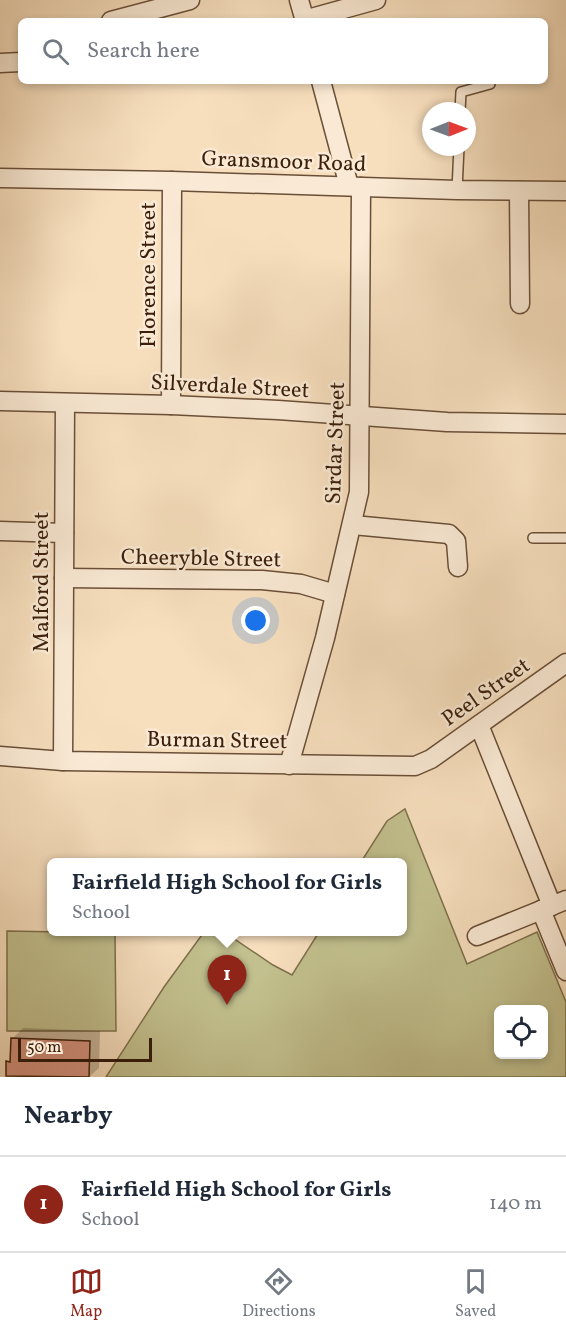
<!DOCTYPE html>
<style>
:root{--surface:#fff;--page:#f2f2f3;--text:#1f2937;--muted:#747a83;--line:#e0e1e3;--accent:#8f2418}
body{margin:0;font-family:Vollkorn,serif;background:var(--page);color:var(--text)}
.controls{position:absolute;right:18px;bottom:18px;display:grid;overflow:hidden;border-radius:9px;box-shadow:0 3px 9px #0003}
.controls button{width:54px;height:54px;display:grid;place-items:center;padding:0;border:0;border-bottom:2px solid var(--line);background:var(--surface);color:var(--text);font:30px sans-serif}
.compass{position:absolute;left:422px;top:102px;width:54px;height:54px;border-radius:50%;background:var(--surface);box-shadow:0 3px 9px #0003;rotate:89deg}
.scale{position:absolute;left:18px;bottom:15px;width:134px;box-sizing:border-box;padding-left:6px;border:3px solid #3b1f0b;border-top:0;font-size:16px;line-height:21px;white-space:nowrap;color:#3b1f0b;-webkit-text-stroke:4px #faead5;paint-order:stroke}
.you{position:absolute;left:256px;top:621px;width:21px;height:21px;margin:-15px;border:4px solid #fff;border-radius:50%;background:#1a73e8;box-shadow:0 0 0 9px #1a73e833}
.badge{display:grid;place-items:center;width:39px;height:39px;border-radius:50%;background:var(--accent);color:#fff;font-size:20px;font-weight:700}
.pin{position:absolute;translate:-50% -50px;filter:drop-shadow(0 2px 3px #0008)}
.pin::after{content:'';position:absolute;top:32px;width:21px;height:18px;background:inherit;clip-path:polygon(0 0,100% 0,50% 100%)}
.popup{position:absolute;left:47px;top:858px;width:360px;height:78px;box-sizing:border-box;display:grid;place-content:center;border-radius:9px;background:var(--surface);filter:drop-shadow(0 2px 4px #0005);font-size:20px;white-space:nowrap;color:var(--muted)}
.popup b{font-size:22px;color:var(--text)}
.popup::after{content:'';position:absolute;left:50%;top:100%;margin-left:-12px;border:12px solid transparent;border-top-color:var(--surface)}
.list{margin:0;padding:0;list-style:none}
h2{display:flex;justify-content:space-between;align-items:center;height:78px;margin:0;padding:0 24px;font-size:26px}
h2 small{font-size:20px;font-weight:400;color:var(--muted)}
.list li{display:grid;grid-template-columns:39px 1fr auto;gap:18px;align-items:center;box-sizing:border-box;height:96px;padding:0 24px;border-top:2px solid var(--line)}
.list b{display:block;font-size:22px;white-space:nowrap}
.list p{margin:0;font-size:20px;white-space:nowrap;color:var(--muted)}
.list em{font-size:20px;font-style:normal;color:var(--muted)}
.icon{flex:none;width:33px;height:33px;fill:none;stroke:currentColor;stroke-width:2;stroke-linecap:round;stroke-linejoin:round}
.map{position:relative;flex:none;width:566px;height:1077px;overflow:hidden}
.search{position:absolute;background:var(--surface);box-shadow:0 3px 9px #0003;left:18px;right:18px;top:18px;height:66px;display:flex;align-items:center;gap:15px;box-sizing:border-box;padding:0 21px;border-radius:9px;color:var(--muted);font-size:22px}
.sheet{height:174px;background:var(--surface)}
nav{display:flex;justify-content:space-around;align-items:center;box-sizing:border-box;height:84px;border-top:2px solid var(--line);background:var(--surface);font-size:16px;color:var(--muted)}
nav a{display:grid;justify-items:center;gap:3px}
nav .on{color:var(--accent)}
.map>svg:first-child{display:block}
</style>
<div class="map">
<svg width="566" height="1077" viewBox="0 0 566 1077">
<rect width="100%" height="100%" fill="#f7dfbe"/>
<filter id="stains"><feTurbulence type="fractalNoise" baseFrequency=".00333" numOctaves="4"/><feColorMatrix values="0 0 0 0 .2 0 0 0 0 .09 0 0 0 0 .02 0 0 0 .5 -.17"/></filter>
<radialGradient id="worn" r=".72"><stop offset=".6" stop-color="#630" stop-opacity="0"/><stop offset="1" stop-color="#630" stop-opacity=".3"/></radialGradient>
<g fill="#c2c08e" stroke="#7e704c" stroke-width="1.5" fill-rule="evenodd">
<path d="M 405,809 L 467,964 L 537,932 L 566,1002 L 566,1077 L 106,1077 L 164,987 L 204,932 L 224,932 L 273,965 L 292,975 L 319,932 L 403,932 L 403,862 L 361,862 L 387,821 ZM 498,1010 L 544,1010 L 544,1054 L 498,1054 Z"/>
<polygon points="7,931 115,933 116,1031 7,1031"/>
</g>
<polygon fill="#0003" points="23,1028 100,1031 99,1068 89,1077 7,1075 8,1062 12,1058 12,1039"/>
<polygon fill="#d79381" stroke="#3b1f0b" stroke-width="1.5" points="11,1038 90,1041 89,1077 6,1076 6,1061 10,1062"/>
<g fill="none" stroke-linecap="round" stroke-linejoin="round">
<defs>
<g id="lane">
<polyline points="460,111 461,92 490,84"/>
<polyline points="457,190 459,147"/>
<polyline points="533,538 566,538"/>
</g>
<g id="street">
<polyline points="299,0 305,21"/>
<polyline points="304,20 376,0"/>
<polyline points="111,21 190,0"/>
<polyline points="0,63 21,62"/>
<polyline points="321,81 349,186"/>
<polyline points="0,178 172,181 457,190 566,191"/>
<polyline points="519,191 520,304"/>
<polyline points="0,401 171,405 278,410 447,422 566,424"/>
<polyline points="171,405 172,181"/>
<polyline points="353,525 449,534 456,541 458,567"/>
<polyline points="0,531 64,533"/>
<polyline points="64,578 262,580 301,584 335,594"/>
<polyline points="479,725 552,906"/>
<polyline points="0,756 63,761 415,766 431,759 566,663"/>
<polyline points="63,761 65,403"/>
<polyline points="289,765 325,638 359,492 361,187"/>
<polyline points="541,910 566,971"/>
<polyline points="477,936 566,900"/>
</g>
</defs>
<use href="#lane" stroke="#6a4f38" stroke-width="12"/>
<use href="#street" stroke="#6a4f38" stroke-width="21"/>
<use href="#lane" stroke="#faead5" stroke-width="9"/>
<use href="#street" stroke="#faead5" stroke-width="18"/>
</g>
<g text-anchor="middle" stroke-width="5" stroke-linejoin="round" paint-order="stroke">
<g font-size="22" fill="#3b1f0b" stroke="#faead5">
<text transform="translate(284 160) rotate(2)" y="8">Gransmoor Road</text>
<text transform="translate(147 275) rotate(-90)" y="8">Florence Street</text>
<text transform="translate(230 385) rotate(3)" y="8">Silverdale Street</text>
<text transform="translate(334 443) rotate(-88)" y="8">Sirdar Street</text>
<text transform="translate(201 557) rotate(1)" y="8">Cheeryble Street</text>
<text transform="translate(40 582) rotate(-90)" y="8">Malford Street</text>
<text transform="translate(485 691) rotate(-35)" y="8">Peel Street</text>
<text transform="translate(217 739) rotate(1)" y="8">Burman Street</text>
</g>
</g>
<rect width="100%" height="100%" filter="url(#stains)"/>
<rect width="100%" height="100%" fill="url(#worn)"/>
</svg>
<div class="controls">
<button><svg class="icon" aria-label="locate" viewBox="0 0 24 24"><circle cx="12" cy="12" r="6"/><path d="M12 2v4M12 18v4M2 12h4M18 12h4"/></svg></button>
</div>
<svg class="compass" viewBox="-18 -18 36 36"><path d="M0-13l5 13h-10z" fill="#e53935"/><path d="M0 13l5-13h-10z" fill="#747a83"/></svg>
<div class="scale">50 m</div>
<div class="you"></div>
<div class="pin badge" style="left:227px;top:1005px">1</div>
<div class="popup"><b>Fairfield High School for Girls</b>School</div>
<div class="search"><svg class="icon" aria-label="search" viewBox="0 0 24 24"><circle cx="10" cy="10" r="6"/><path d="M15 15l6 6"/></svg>Search here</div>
</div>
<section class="sheet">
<h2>Nearby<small></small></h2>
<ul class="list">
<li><span class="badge">1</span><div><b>Fairfield High School for Girls</b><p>School</p></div><em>140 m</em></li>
</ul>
</section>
<nav>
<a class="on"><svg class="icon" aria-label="map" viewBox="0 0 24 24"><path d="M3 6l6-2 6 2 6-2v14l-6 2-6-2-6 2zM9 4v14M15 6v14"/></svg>Map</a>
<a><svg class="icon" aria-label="directions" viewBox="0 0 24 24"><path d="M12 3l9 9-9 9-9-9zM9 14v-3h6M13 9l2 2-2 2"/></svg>Directions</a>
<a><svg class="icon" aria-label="saved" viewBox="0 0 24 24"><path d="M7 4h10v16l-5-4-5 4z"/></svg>Saved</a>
</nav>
